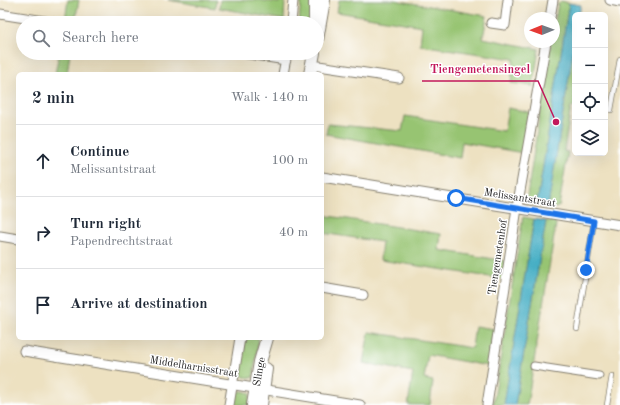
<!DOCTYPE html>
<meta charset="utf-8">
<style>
:root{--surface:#fff;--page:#f6f6f7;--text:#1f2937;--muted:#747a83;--line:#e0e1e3}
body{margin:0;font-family:"Old Standard TT",serif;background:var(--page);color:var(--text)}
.controls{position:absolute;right:12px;top:12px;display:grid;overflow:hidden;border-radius:6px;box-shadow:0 4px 16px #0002}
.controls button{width:36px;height:36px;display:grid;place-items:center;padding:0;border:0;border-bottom:1px solid var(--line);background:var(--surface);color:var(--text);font:20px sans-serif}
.compass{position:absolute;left:524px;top:12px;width:36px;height:36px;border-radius:50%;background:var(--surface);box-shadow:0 4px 16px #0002;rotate:269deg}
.stop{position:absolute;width:12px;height:12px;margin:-9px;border:3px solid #1a73e8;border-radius:50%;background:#fff}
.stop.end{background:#1a73e8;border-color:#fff;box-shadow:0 1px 4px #0008}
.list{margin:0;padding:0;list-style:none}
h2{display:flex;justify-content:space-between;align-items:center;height:52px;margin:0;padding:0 16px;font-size:17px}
h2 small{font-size:13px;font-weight:400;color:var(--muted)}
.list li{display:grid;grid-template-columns:26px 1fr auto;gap:12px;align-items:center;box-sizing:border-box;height:72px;padding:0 16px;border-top:1px solid var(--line)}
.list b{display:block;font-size:15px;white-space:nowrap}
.list p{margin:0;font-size:13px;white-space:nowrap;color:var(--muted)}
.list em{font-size:13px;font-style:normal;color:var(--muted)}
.icon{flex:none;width:22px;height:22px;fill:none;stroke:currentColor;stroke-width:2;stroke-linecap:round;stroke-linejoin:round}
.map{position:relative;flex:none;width:620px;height:405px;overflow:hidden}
.search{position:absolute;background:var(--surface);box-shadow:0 4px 16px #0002;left:16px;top:16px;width:308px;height:44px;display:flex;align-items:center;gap:10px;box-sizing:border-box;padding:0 14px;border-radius:22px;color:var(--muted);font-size:15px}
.panel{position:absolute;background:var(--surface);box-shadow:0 4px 16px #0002;left:16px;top:72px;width:308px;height:268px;border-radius:6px}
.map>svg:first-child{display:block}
</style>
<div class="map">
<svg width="620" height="405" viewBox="0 0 620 405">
<rect width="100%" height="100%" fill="#fff"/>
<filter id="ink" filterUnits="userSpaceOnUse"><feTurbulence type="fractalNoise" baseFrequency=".025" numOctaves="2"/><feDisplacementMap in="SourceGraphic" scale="8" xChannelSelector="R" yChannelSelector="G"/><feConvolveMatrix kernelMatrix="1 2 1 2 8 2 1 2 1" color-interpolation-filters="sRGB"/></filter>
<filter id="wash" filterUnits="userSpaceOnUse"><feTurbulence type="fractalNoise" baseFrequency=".012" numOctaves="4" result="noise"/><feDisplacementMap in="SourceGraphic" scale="16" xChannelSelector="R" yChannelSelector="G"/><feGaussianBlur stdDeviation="0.9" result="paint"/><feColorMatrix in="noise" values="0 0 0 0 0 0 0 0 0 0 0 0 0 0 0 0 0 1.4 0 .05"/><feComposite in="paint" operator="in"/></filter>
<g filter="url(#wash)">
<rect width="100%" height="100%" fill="#ede1c1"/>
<g fill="#97c472" stroke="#5a7047">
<polygon points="68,0 79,0 75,21 65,20"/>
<polygon points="168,0 216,0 215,8"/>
<polygon points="220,0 259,0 279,3 279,0 285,0 284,20 219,8"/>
<polygon points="301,0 312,0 312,23 299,23"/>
<polygon points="339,0 394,0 487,16 483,38 539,49 533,86 511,83 514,59 420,45 422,26 337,12"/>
<polygon points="561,1 569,3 537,204 526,203 526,202 551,42 554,42 554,26 558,4"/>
<polygon points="575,40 575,107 571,107 564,151 568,152 559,206 556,208 548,206"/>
<polygon points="59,53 70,53 67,74 55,74"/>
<polygon points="508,108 529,112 523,153 462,142 460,158 326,134 328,124 402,131 405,116 504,131"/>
<polygon points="322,215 441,234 439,250 506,261 503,279 380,260 382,242 322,233"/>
<polygon points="523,217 534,219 504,405 493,405"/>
<polygon points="546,221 555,221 556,224 527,405 515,405"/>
<polygon points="475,326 494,329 488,366 428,355 424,379 433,381 430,405 408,405 413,372 363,363 369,332 472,348"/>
<polygon points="245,338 259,338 253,378 244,377 239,373"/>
<polygon points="242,391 250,393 249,405 233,405 235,392"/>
</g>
<g fill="#47afc5" stroke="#326670">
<polygon points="569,3 581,5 579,15 575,15 575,40 548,206 537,204"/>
<polygon points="534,219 546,221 515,405 504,405"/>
</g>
</g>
<g filter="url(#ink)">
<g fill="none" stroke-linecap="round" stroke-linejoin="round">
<defs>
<g id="service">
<polyline points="611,110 620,59"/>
<polyline points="577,329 594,221"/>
<polyline points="607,405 612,376"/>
</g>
<polyline id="pedestrian" points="534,366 599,376"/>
<g id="minor">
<polyline points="610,0 620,2"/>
<polyline points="0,14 57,23"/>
<polyline points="550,18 553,0"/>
<polyline points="291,23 293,0"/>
<polyline points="491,23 505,25 508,0"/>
<polyline points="242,53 286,60"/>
<polyline points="312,65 399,78"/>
<polyline points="283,74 287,53"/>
<polyline points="322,177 620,225"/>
<polyline points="0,236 18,239"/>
<polyline points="322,288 363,295"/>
<polyline points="24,351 360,405"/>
<polyline points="229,405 240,338"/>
<polyline points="487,405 517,208 546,42"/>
</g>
<g id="tertiary">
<polyline points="315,0 315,21"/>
<polyline points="317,40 324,0"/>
<polyline points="310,74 314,53"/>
<path id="s1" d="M 253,405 L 260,362 L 267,338"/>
<polyline points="261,405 266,369"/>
</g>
</defs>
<use href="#service" stroke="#847e6e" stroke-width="6"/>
<use href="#pedestrian" stroke="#847e6e" stroke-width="9"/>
<use href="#minor" stroke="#847e6e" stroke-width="11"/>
<use href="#tertiary" stroke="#847e6e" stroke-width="14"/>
<use href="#service" stroke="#fff" stroke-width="4.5"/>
<use href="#pedestrian" stroke="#fff" stroke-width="7"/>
<use href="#minor" stroke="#fff" stroke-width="9"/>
<use href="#tertiary" stroke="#fff" stroke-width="12"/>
</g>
</g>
<g fill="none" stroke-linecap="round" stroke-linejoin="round" filter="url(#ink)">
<polyline stroke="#1a73e8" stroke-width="5" points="456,198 594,221 586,270"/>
</g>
<g text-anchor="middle" stroke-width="3" stroke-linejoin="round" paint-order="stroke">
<g font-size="11" fill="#1c1c1c" stroke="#fff">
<text transform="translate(520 197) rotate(9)" y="4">Melissantstraat</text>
<text transform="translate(497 257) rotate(-81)" y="4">Tiengemetenhof</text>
<text transform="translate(194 366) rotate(9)" y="4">Middelharnisstraat</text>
<text dy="4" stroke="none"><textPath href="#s1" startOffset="34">Slinge</textPath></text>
</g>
</g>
<path fill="none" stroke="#c2185b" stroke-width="1.5" d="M556 122L538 81H422"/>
<circle fill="#c2185b" stroke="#fff" stroke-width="1.5" cx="556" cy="122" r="4"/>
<g font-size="12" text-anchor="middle" font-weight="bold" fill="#c2185b" stroke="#fff" stroke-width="3" stroke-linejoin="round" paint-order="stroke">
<text x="480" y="73">Tiengemetensingel</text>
</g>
</svg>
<div class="controls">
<button>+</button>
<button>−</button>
<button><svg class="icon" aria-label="locate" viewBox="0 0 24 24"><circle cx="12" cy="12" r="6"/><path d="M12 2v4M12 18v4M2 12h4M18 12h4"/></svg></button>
<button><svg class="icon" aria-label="layers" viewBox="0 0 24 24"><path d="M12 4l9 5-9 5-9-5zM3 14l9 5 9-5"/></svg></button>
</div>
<svg class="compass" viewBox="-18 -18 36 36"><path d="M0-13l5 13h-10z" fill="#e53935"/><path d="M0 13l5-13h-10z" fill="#747a83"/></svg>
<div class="stop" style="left:456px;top:198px"></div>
<div class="stop end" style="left:586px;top:270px"></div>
<div class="search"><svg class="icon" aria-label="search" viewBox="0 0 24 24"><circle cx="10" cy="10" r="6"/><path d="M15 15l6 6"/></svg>Search here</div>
<section class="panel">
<h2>2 min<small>Walk · 140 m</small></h2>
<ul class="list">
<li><svg class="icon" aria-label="ahead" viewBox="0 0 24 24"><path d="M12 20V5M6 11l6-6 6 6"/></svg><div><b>Continue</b><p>Melissantstraat</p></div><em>100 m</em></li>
<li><svg class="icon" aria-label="right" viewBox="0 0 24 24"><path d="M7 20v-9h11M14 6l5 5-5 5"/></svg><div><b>Turn right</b><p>Papendrechtstraat</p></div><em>40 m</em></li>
<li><svg class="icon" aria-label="arrive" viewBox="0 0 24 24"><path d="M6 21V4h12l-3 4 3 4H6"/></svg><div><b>Arrive at destination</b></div></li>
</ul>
</section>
</div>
